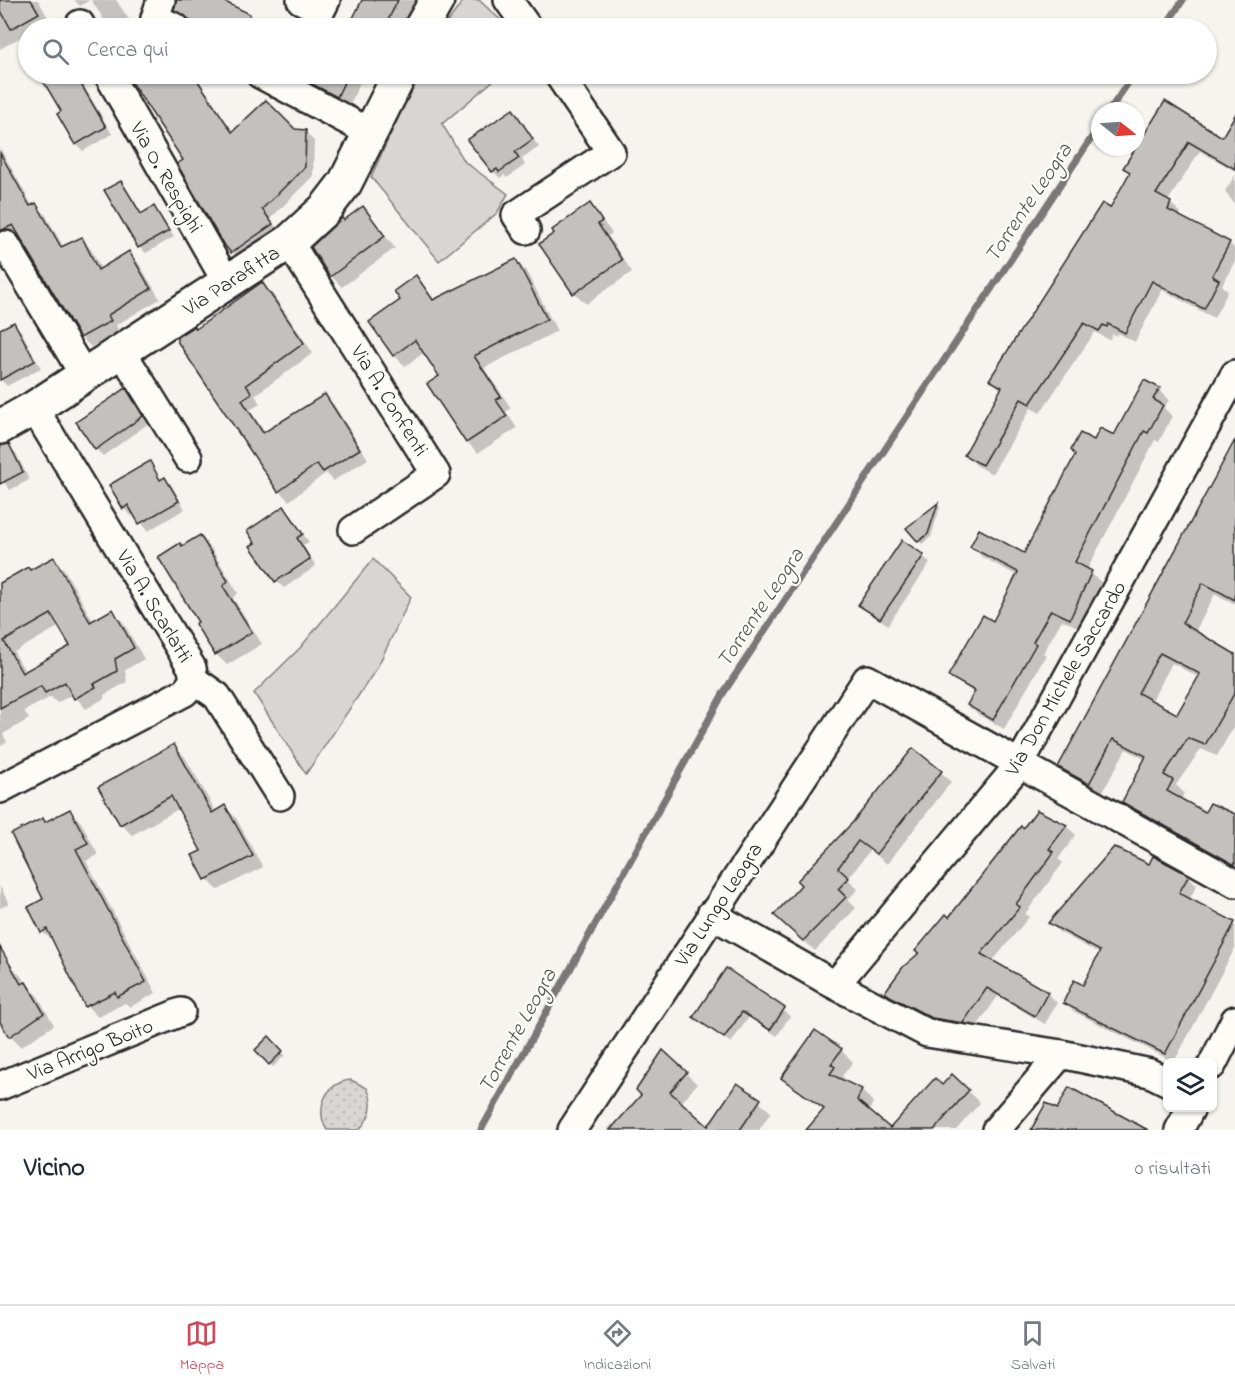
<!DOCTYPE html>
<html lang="it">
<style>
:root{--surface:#fff;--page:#f6f6f7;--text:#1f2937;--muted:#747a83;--line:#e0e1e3;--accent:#d1495b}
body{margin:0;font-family:"Indie Flower",sans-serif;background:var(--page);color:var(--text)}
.controls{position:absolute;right:18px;bottom:18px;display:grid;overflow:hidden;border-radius:9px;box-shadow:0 2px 4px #0004}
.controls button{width:54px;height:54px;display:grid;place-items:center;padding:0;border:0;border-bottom:2px solid var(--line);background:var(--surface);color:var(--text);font:30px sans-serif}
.compass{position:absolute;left:1091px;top:102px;width:54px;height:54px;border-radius:50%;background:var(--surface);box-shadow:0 2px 4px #0004;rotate:107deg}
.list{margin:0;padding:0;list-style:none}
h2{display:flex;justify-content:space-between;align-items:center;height:78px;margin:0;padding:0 24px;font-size:26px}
h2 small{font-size:20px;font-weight:400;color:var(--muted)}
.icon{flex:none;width:33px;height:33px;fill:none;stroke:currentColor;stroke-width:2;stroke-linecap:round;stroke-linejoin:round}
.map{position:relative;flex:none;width:1235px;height:1130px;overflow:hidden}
.search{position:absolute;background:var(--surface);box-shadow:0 2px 4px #0004;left:18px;right:18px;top:18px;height:66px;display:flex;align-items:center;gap:15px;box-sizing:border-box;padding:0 21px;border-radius:33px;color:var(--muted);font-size:22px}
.sheet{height:174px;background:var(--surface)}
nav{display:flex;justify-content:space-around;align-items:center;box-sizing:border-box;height:84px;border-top:2px solid var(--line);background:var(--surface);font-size:16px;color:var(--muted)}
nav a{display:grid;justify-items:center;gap:3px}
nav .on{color:var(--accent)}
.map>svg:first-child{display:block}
</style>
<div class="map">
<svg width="1235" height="1130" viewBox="0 0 1235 1130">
<defs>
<pattern id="grass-dots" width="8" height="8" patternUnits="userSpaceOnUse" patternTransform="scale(1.5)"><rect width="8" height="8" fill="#d7d6d2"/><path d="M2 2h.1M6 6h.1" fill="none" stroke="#b9b8b4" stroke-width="1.8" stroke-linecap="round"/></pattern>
</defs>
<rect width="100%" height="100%" fill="#f5f4ef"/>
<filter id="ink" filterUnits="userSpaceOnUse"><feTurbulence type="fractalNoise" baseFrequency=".0167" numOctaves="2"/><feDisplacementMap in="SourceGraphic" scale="12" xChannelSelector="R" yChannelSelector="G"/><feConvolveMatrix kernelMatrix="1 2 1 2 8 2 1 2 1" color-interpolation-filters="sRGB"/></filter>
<g filter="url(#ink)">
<path fill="url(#grass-dots)" stroke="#81807e" stroke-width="1.5" d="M 351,1080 L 367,1088 C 375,1104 371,1117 359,1130 L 327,1130 C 314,1109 326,1082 351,1080 Z"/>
<g fill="#d7d6d2" stroke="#81807e" stroke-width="1.5">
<polygon points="464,0 479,0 509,28 443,28"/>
<polygon points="418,74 501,74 442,124 465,162 508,194 497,213 439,261 371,177"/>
<polygon points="373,559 411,597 377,668 306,774 254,693 300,648"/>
</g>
<g fill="#0003" fill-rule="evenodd">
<polygon points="0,0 38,0 50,21 37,28 28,28 28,33 0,49"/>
<polygon points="74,0 90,0 80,6"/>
<polygon points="91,0 116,0 132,24 137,20 145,28 98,28 105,21"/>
<polygon points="176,0 217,0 270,28 198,28 176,9"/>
<polygon points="363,0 415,0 401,28 355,28 351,24"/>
<polygon points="41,74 77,74 112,134 83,151 76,144 63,112"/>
<polygon points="125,74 191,74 234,133 294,131 305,132 314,141 313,176 270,219 280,233 241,260 233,252 186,161"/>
<polygon points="285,74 354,74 361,80 349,107"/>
<polygon points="1166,103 1222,139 1235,131 1235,171 1200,151 1168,201 1181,213 1179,217 1229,243 1235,249 1235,261 1222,285 1228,291 1214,318 1162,290 1135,342 1118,333 1117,336 1113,334 1109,340 1095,332 1040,413 1031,408 992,474 976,465 966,454 1001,390 991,380 1110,210 1131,174 1125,167"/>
<polygon points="512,111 539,147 522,159 525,165 507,178 504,175 500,178 493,171"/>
<polygon points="0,148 33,207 36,205 45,214 64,248 82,239 91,249 101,269 129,253 138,262 160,299 116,325 119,331 91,347 82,338 21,235 0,246"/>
<polygon points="1235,175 1235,205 1225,191"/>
<polygon points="121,183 142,215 154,208 174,237 146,253 139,247"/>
<polygon points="590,205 612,233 608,236 632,272 586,304 575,293 541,244"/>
<polygon points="362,208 395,248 342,287 331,276 344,222"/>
<polygon points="516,261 527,272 557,331 484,368 511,408 506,412 517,428 478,453 467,442 441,377 425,352 405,366 394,355 402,301 415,277 435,300"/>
<polygon points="262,284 272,293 313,353 255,395 260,404 250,410 265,433 325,396 334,405 368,459 333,481 326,473 289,501 279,491 178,341"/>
<polygon points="14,324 21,331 41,368 7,386 0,379 0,331"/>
<polygon points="1159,389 1169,400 1164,408 1172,416 1159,442 1155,440 1087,570 1101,582 1080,628 1062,620 1043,653 1046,655 1004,729 979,715 969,705 975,694 950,676 994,623 1018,576 982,557 972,547 1025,555 1094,442 1115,437"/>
<polygon points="126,390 149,423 103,456 96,449"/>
<path d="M 1235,443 L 1235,604 L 1215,594 L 1195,632 L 1235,656 L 1235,724 L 1217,756 L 1201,749 L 1176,785 L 1184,793 L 1181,800 L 1206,814 L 1235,816 L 1235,869 L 1136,813 L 1124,801 L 1146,760 L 1126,749 L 1101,795 L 1071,778 L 1059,766 ZM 1172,663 L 1200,678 L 1177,716 L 1151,702 Z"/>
<polygon points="8,445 16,453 29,480 10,490 0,477 0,448"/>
<polygon points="149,463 162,481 165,479 172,486 185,509 148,531 134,513 131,516 124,509 111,485"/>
<polygon points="938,505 940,507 931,537 922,544 909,528"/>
<polygon points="284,508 309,542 303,545 316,566 284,588 276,581 257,543"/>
<polygon points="200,537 211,548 238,593 233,598 262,644 227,665 216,654 200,623 182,548"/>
<polygon points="923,556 930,563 888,625 860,604"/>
<path d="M 53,559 L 64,569 L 93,621 L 112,611 L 123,622 L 144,659 L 125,670 L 127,682 L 104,695 L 105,698 L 86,709 L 73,694 L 57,703 L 51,697 L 24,711 L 29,719 L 3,734 L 7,742 L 0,746 L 0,586 ZM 60,626 L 72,647 L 26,673 L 14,652 Z"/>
<polygon points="174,746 185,757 216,812 225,807 236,818 263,867 218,890 207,879 194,856 203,851 180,808 132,835 121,824"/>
<polygon points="941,772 951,782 887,864 870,850 848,879 858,889 848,900 856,908 815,951 787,925 803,885"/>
<polygon points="70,811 81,822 98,855 86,861 156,993 130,1007 125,1003 98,1017 87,1006 55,942 42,932 45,899 43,820 46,823"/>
<polygon points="1066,826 1076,835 1058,859 1063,863 1025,914 1029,917 992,962 1047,993 1057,1003 1045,1024 998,996 973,1032 943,1027 896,1002 886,993 1023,830"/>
<polygon points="1150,866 1188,876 1197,885 1189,900 1235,924 1235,948 1174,1062 1073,1011 1065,1002 1084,987 1100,954 1059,932 1050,923"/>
<polygon points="0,886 9,904 0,908"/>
<polygon points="6,959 37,995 54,1025 21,1047 10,1036 0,1019 0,963"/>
<polygon points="726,970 790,1016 777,1036 749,1017 731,1043 694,1017"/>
<polygon points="269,1038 285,1055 273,1067 257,1050"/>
<polygon points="841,1050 853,1062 842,1076 846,1080 844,1082 861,1090 873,1102 869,1112 890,1130 814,1130 824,1111 783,1078"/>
<polygon points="663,1052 697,1084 681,1103 709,1129 738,1085 771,1112 759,1130 607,1130 612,1124 616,1126 643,1096"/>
<polygon points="952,1076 980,1103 956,1130 890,1130"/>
</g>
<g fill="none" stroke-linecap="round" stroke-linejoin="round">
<g stroke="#797877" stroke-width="7">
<polyline points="1164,28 1183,0"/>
<polyline points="1109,111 1134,74"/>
<polyline points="481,1130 724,692 1100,125"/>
</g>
</g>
<g fill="#c2c1be" stroke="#2b2b2b" stroke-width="1.5" fill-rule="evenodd">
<polygon points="0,0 31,0 39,13 11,29 0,9"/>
<polygon points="176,0 221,0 250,14 244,28 202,28 174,10"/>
<polygon points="362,0 398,0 384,28 348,28"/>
<polygon points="39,74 75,74 106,127 75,145 57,114 61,111"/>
<polygon points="126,74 189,74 193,79 196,78 232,132 266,100 295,129 306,130 305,167 262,209 273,224 231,253 222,242 177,164 183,160"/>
<polygon points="293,74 348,74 337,97"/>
<polygon points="1165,101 1222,137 1235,115 1235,169 1189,142 1156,194 1171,202 1168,210 1230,242 1212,276 1219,280 1204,309 1152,281 1125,333 1108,324 1107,327 1103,325 1099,331 1084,323 1030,404 1021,399 982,465 964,455 1002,387 989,380 1102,203 1110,208 1130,172 1123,168"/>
<polygon points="513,109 533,139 515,152 519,158 499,172 497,169 492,172 467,140"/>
<polygon points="0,153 30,206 36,203 61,247 82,237 98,270 129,251 151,289 108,315 111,321 80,338 13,225 0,231"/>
<polygon points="121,181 141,214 154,206 169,231 138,248 104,190"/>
<polygon points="590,203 602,221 598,224 622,260 573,294 539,244 554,233 552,230"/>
<polygon points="363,206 385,236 330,277 311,247 342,218 344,220"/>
<polygon points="516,259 547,319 474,356 501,397 496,400 507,416 466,443 427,384 439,376 415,340 393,356 369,322 400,300 394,291 416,275 433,300"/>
<polygon points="262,282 304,343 246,385 252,393 242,400 263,433 325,394 360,449 323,472 317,464 278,492 177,341 177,337 194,326 196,329"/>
<polygon points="14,322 35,361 0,380 0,329"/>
<polygon points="1144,380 1160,388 1153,399 1163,405 1148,433 1144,431 1075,562 1092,571 1070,619 1051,610 1033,642 1036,644 993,720 967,705 975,691 948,676 983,615 993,621 1018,572 970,547 979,529 1024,553 1075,455 1071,450 1080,433 1094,440 1100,428 1114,435"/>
<polygon points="126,388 143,416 95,450 76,422"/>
<path d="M 1235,440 L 1235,600 L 1203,583 L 1182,623 L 1235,654 L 1235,692 L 1205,745 L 1188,738 L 1164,775 L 1173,780 L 1167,791 L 1205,812 L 1210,803 L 1235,814 L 1235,865 L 1122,802 L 1146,756 L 1113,739 L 1089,784 L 1058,767 ZM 1160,653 L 1200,674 L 1177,714 L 1138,693 Z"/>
<polygon points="9,444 23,472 0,484 0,446"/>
<polygon points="150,461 160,480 165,477 179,501 139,524 128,505 123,509 109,485"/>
<polygon points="938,503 928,534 918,542 906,528"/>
<polygon points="284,506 303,534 297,538 310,559 275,582 250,546 255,543 247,531"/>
<polygon points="200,535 228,581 223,586 252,632 215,655 195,624 198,622 158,557 180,543 182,546"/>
<polygon points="902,540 924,555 880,619 858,605"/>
<path d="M 54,557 L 90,622 L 113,609 L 134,648 L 115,659 L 117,671 L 94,684 L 96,687 L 74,699 L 65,682 L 45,693 L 41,686 L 0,708 L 0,583 L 28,567 L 30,570 ZM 51,614 L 70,646 L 22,673 L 4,641 Z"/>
<polygon points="174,744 212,813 225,805 253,856 205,880 192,855 201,851 171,796 120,825 98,787"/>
<polygon points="913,748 942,771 876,854 858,841 838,868 849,878 838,889 846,897 803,941 774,915 801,885 797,881 853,822"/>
<polygon points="70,809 88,843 76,849 146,982 117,997 115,992 85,1007 47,929 41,933 28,907 43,899 11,834 43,818 45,822"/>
<polygon points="1037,810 1067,825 1049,849 1054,852 1016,904 1020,907 981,954 1048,992 1035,1016 987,988 963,1023 932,1018 884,993 903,967 919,953 915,951 946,914 949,917 1021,826 1023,828"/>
<polygon points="1114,847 1149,864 1153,856 1189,875 1179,893 1235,922 1165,1054 1063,1003 1074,980 1083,985 1100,951 1048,923"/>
<polygon points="0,947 21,984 26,982 44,1013 9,1037 0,1022"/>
<polygon points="726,968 785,1008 770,1030 742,1012 724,1038 693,1017"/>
<polygon points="815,1030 842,1049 831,1064 835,1067 830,1074 862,1089 857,1100 890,1128 935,1078 942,1085 952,1074 969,1090 934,1130 806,1130 824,1109 781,1078"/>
<polygon points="269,1036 283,1051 269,1065 255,1050"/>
<polygon points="663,1050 687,1072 670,1092 708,1126 737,1083 761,1099 740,1130 610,1130 641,1095 636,1090"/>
<polygon points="1069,1087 1148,1130 1031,1130 1046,1103 1057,1109"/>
</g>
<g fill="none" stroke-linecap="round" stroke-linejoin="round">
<defs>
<g id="minor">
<polyline points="161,0 155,18 176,28"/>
<polyline points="301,0 321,10 326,0"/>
<polyline points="508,0 528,28"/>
<polyline points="80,24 82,28"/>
<polyline points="108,74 226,281"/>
<polyline points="260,74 371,133"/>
<polyline points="526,230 516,215 611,152 558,74"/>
<polyline points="289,242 436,474 353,530"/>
<polyline points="6,245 84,375"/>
<polyline points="122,352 188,458"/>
<polyline points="34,408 192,668 194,680 217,696 280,796"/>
<polyline points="0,789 185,692 194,680"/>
<polyline points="711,914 835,985 927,1033 1061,1054 1150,1073 1168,1082"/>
<polyline points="835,985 1019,765 1235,374"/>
<polyline points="1212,1065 1235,1020"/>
<polyline points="0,1086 181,1012"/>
<polyline points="572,1130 867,679 1235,883"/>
<polyline points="996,1130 1061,1054"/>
<polyline points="1179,1130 1191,1108"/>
</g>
<g id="tertiary">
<polyline points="421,28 437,0"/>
<polyline points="0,427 34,408 289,242 325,209 345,183 400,74"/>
</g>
</defs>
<use href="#minor" stroke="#2b2b2b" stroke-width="32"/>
<use href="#tertiary" stroke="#2b2b2b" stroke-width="38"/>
<use href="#minor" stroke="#fdfcf7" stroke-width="27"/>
<use href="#tertiary" stroke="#fdfcf7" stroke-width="33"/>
</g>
</g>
<g text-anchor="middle" stroke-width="4.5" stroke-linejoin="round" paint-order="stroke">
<g font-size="21" fill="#2b2b2b" stroke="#fdfcf7">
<text transform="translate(167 177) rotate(60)" y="7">Via O. Respighi</text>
<text transform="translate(231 280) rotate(-33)" y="7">Via Parafitta</text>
<text transform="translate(390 400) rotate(58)" y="7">Via A. Confenti</text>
<text transform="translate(155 606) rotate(59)" y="7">Via A. Scarlatti</text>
<text transform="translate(1065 678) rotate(-60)" y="7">Via Don Michele Saccardo</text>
<text transform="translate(718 904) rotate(-57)" y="7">Via Lungo Leogra</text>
<text transform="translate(90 1049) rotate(-22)" y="7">Via Arrigo Boito</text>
</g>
<g font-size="22" font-style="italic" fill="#585857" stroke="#fdfcf7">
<text transform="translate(1027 202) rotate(-56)" y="8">Torrente Leogra</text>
<text transform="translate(759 607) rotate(-56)" y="8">Torrente Leogra</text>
<text transform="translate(516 1030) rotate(-61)" y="8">Torrente Leogra</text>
</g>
</g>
</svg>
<div class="controls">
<button><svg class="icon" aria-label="layers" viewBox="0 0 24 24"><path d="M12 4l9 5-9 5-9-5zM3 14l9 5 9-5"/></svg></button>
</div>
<svg class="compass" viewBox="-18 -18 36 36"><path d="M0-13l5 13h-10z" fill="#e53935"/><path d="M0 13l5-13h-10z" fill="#747a83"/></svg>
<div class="search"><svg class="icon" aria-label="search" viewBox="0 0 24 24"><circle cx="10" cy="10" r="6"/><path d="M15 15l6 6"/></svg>Cerca qui</div>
</div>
<section class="sheet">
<h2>Vicino<small>0 risultati</small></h2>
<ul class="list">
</ul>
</section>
<nav>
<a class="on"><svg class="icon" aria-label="map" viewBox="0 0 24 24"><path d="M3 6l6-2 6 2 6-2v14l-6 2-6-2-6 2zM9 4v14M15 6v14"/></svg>Mappa</a>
<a><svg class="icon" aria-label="directions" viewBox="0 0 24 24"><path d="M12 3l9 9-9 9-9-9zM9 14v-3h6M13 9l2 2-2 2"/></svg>Indicazioni</a>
<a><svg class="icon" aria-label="saved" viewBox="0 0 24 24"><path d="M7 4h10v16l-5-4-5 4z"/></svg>Salvati</a>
</nav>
